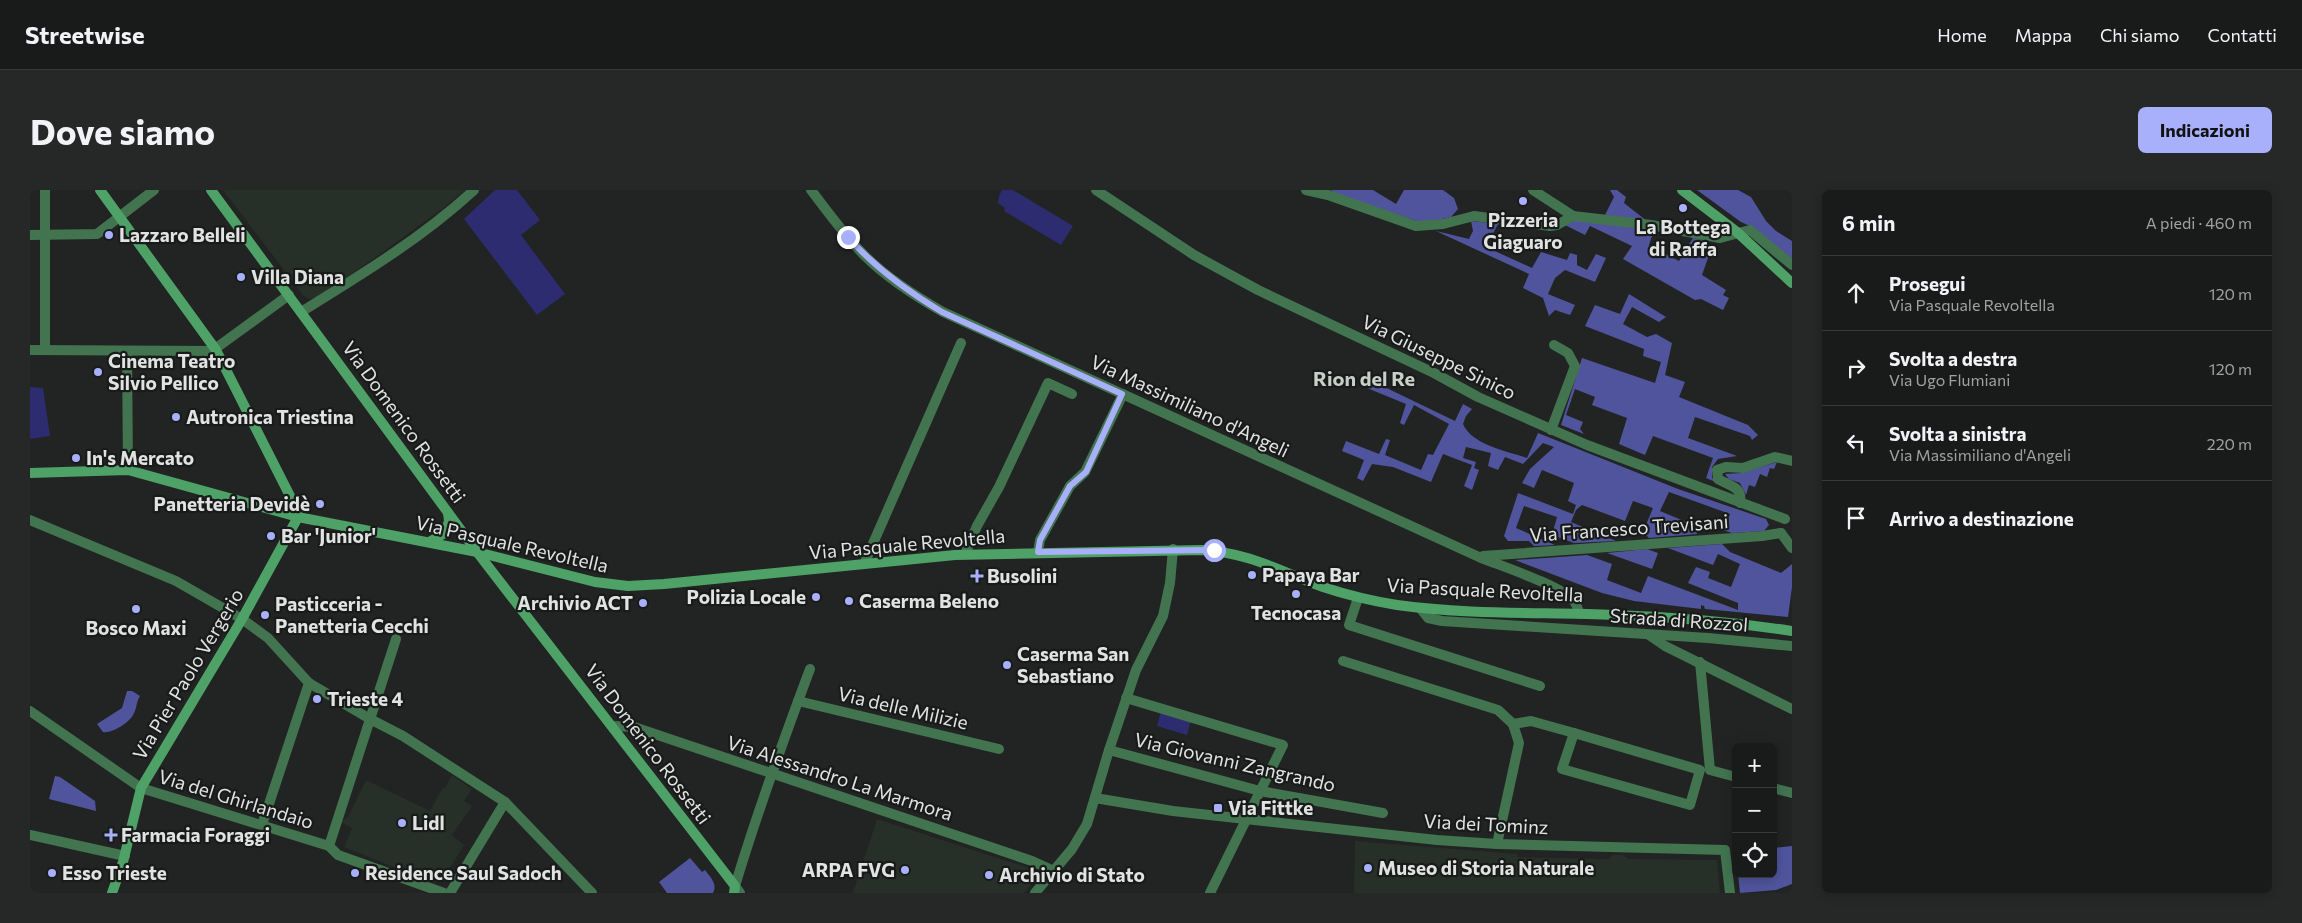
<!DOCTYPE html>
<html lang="it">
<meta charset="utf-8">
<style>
:root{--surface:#191b1a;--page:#262827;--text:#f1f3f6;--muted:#9fa1a2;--line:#373939;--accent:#a8b0fc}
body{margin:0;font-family:Commissioner,sans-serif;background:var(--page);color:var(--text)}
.controls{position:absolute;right:15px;bottom:15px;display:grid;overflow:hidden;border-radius:8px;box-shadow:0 2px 12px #0003}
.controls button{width:45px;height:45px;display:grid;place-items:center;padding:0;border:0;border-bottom:1px solid var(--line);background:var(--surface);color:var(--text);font:25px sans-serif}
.stop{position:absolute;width:15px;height:15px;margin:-11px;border:4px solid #a8b0fc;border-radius:50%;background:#fff}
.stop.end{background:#a8b0fc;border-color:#fff;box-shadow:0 1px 5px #0008}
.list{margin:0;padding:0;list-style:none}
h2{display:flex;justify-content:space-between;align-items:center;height:65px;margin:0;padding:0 20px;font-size:21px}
h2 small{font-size:16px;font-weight:400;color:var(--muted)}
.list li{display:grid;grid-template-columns:32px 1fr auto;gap:15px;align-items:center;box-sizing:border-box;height:75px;padding:0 20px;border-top:1px solid var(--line)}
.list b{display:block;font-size:19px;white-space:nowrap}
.list p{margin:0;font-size:16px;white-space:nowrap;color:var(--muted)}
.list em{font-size:16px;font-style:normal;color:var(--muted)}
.icon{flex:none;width:28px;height:28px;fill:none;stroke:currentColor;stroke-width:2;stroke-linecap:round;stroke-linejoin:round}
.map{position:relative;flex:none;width:1762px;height:703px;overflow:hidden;border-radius:8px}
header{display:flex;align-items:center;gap:30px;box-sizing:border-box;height:70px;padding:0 25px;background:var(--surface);border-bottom:1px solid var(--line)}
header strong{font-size:24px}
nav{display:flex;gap:28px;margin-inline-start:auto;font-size:18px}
.intro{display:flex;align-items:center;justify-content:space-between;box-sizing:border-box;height:120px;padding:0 30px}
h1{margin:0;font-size:35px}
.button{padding:12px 22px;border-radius:8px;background:var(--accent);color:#111;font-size:18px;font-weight:700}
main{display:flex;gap:30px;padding:0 30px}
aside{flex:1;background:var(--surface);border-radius:8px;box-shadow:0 2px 12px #0003}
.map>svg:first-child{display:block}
</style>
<header>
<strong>Streetwise</strong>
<nav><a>Home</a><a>Mappa</a><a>Chi siamo</a><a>Contatti</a></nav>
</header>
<div class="intro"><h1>Dove siamo</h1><a class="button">Indicazioni</a></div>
<main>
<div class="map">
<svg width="1762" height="703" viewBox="0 0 1762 703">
<rect width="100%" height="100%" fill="#212422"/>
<g fill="#272f29">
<polygon points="193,0 435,0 412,19 350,64 289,107 279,109 273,105"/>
<polygon points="422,585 442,599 434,611 442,616 422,645 434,655 420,678 408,691 403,693 314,657 322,638 311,632 318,627 336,590 400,621 413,597 415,598"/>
<polygon points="847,629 1002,679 1010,683 994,703 823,703"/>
<polygon points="1325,651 1487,664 1487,667 1578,669 1583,665 1593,665 1598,669 1687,670 1690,703 1324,703"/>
</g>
<g fill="#2d2c70">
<polygon points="465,0 487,0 510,30 491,45 535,104 507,125 434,29"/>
<polygon points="972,0 983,0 1043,36 1031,55 974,21 975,18 968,13 969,6"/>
<polygon points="0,197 13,198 20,246 0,249"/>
<polygon points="1131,521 1161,530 1157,545 1127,536"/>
</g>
<g fill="#50549c">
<polygon points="1301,0 1343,0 1366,14 1374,0 1413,0 1424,8 1428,19 1421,27 1393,33 1305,4"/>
<polygon points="1580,0 1587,0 1596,7 1594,13 1617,31 1575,25 1584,7"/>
<polygon points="1667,0 1708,0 1721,7 1736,31 1746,41 1762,51 1762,69 1722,37 1711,32"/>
<polygon points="1546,30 1624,40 1619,55 1649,71 1663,48 1678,51 1676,60 1678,68 1672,85 1696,100 1693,105 1699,108 1693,120 1671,109 1665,110 1593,69 1602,56 1560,36 1555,45 1535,35"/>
<polygon points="1441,31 1468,34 1456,57 1502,78 1511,62 1537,70 1540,63 1547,65 1547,75 1557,80 1566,64 1576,68 1565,92 1535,80 1525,88 1518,104 1545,115 1540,125 1525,120 1519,126 1513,108 1493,98 1499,84 1406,41 1439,49 1443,41"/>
<polygon points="1599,104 1636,127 1629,132 1602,117 1593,134 1617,147 1626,144 1642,153 1635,185 1655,192 1649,207 1718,235 1728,245 1722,250 1720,246 1665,227 1658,248 1707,266 1688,269 1682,277 1682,288 1703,299 1676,288 1683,268 1623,246 1615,265 1589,254 1597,228 1562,215 1565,207 1545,199 1536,225 1553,232 1550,239 1554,244 1531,235 1552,168 1625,193 1631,172 1613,166 1614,159 1555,136 1565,115 1590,124"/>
<path d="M 1340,190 L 1425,231 L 1433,214 L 1442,219 L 1436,226 L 1433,234 C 1442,255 1477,261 1497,268 L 1508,243 L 1648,299 L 1736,329 L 1739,335 L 1734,341 L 1702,343 L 1693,340 L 1700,324 L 1639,302 L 1630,321 L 1666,336 L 1667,344 L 1619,348 L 1613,342 L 1623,318 L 1603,311 L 1595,331 L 1552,315 L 1546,320 L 1541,332 L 1586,351 L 1544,353 L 1522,345 L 1527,327 L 1494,316 L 1486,338 L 1525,355 L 1504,356 L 1499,351 L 1478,351 L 1474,346 L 1488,303 L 1543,324 L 1546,315 L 1538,311 L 1544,293 L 1512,280 L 1504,298 L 1492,293 L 1500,279 L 1524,257 L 1513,253 L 1493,274 L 1475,267 L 1468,280 L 1458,276 L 1461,263 L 1436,257 L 1433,268 L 1446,272 L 1444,278 L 1449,280 L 1442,300 L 1434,296 L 1442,275 L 1413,264 L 1401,292 L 1363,277 L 1342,274 L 1333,291 L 1327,288 L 1334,270 L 1312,261 L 1316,251 L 1349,264 L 1356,249 L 1360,250 L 1355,265 L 1391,280 L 1398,264 L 1403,265 L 1419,234 L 1384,215 L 1374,235 L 1370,233 L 1376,214 L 1337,198 Z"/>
<polygon points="1747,272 1744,279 1740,278 1737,287 1730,284 1725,297 1719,295 1716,305 1710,293 1699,289 1695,284 1711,283"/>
<polygon points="1692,354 1700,362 1751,383 1762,374 1762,397 1758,427 1675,419 1674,416 1671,415 1671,419 1604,411 1572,403 1485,370 1557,365 1582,374 1577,390 1611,403 1618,386 1708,420 1708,413 1658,393 1666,377 1680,382 1678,388 1701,397 1710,374 1688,364 1683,375 1638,358"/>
<polygon points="1617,359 1628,363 1622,379 1577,363"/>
<path d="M 97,501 L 102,501 L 110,506 C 106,512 107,519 103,525 C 99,533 81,544 73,542 L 67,534 L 92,518 Z"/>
<polygon points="25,586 30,587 65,611 66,621 19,609"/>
<polygon points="1762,656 1762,694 1746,700 1710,703 1708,684 1743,684 1743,658"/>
<path d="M 660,668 L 672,682 L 675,680 C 680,687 688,694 683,703 L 637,703 L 629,692 Z"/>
</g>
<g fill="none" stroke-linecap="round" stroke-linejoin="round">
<g stroke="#427450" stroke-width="10">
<path d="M 781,0 C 798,22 815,46 835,66 C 857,88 885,106 913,122 L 1449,367 C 1471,376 1529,395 1543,410 C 1547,414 1548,418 1549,424"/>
<polyline points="1066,0 1164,65 1228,100 1404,183 1448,207 1557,255 1755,329"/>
<polyline points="1276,0 1298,5 1386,36 1413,34 1444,26 1520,36 1527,35 1543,26 1621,35 1690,48 1720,40 1762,75"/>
<polyline points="1503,0 1543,26"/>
<polyline points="0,45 67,44 124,0"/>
<path d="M 271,122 C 331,85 392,48 444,0"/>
<polyline points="15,158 15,0"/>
<polyline points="0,160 182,161 259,105"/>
<polyline points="97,161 98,280"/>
<polyline points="1521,240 1545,176 1538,163 1524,155"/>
<path d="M 1710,313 C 1713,296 1699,296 1688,289 L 1687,280 L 1696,277 L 1713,278 L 1745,267 L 1762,271"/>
<polyline points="0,330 146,391 212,429 238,448 279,493 340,529 373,546 475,612 562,703"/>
<polyline points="1751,343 1762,358"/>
<polyline points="1008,362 1010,350 1040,296 1055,282 1093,204"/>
<polyline points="935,364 947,336 969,297 1018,193 1042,204"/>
<polyline points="1453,366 1732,346 1751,343"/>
<polyline points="834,374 931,153"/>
<polyline points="1328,408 1319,435 1510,496"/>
<polyline points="1390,418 1398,428 1412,431 1678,448 1762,456"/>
<polyline points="1619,445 1635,456 1762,519"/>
<polyline points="1313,471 1468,520 1483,534 1501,531 1544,543"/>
<polyline points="1670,472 1680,580 1706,587"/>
<polyline points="1096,508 1253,555 1180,703"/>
<polyline points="768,511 969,559"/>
<polyline points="0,521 111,598 299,656 308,665 414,703"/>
<polyline points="583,536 604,537 1002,671 1024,681"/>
<polygon points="1544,543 1670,580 1660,615 1532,579"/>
<polyline points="1079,560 1230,601 1353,623"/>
<polyline points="1743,598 1762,603"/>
<polyline points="1065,608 1143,621 1407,650 1467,654 1695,660 1700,703"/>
<polyline points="232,635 279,493"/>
<polyline points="0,645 95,666"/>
<polyline points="1467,654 1489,553 1483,534"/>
<polyline points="299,656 366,449"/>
<polyline points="420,703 475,612"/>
<path d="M 710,703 L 705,696 C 727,623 753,551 780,479"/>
<polyline points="1005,703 1042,659 1057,634 1079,560 1106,480 1133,426 1140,393 1143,359"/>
</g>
<g stroke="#4ea167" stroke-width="10">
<polyline points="70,0 186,160 260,306 268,327"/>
<polyline points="181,0 447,362 705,696 704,703"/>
<polyline points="1652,0 1707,42 1762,93"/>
<path d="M 0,283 L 98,280 L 268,327 L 447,362 L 565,392 L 598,396 L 634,394 L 925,365 L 1172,360 C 1221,363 1249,381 1293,397 C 1317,405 1342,411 1367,415 C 1439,425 1513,422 1585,425 C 1644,427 1704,432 1762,441"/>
<polyline points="399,352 415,343 419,331 418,323"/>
<polyline points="82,703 93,672 111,598 212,429 268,327"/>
</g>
</g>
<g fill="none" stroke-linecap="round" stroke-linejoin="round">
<path stroke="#a8b0fc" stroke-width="6" d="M 818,47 C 845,78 877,101 912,122 L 1092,204 L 1056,282 L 1040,296 L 1010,350 L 1008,362 L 1184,360"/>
</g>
<g fill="#a8b0fc" stroke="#181b19" stroke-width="2">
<circle cx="1493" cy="11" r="5"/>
<circle cx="1653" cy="18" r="5"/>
<circle cx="79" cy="45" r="5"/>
<circle cx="211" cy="87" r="5"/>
<circle cx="68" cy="182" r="5"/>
<circle cx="146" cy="227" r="5"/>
<circle cx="46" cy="268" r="5"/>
<circle cx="290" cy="314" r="5"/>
<circle cx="241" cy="346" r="5"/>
<circle cx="1222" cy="385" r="5"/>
<path d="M944.5 378.5h5v5h5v5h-5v5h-5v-5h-5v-5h5z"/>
<circle cx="1266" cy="404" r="5"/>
<circle cx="786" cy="407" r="5"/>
<circle cx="819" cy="411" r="5"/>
<circle cx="613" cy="413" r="5"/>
<circle cx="106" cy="419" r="5"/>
<circle cx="235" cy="425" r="5"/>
<circle cx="977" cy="475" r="5"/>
<circle cx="287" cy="509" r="5"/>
<rect x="1183" y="613" width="10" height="10" rx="2.5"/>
<circle cx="372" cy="633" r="5"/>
<path d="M78.5 637.5h5v5h5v5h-5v5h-5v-5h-5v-5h5z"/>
<circle cx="1338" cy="678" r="5"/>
<circle cx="875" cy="680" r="5"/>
<circle cx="22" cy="683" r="5"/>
<circle cx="325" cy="683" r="5"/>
<circle cx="959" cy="685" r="5"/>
</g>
<g text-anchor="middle" stroke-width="4.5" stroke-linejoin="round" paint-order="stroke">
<g font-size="19" font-weight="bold" fill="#e1e3e2" stroke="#181b19" text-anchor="start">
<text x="1493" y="37" text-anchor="middle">Pizzeria<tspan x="1493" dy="22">Giaguaro</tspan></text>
<text x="1653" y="44" text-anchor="middle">La Bottega<tspan x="1653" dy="22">di Raffa</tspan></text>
<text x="89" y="52">Lazzaro Belleli</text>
<text x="221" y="94">Villa Diana</text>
<text x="78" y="178">Cinema Teatro<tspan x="78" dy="22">Silvio Pellico</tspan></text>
<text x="156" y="234">Autronica Triestina</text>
<text x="56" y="275">In's Mercato</text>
<text x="280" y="321" text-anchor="end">Panetteria Devidè</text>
<text x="251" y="353">Bar 'Junior'</text>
<text x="1232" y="392">Papaya Bar</text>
<text x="957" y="393">Busolini</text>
<text x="776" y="414" text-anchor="end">Polizia Locale</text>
<text x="829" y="418">Caserma Beleno</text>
<text x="603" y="420" text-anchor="end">Archivio ACT</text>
<text x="245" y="421">Pasticceria -<tspan x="245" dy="22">Panetteria Cecchi</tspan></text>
<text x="1266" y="430" text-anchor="middle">Tecnocasa</text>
<text x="106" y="445" text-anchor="middle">Bosco Maxi</text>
<text x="987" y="471">Caserma San<tspan x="987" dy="22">Sebastiano</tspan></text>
<text x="297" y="516">Trieste 4</text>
<text x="1198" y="625">Via Fittke</text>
<text x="382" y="640">Lidl</text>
<text x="91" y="652">Farmacia Foraggi</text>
<text x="1348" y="685">Museo di Storia Naturale</text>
<text x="865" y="687" text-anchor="end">ARPA FVG</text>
<text x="32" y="690">Esso Trieste</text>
<text x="335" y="690">Residence Saul Sadoch</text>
<text x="969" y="692">Archivio di Stato</text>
</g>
<g font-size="19" fill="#e1e3e2" stroke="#181b19">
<text transform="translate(1409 167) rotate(26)" y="7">Via Giuseppe Sinico</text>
<text transform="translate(1160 216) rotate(25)" y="7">Via Massimiliano d'Angeli</text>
<text transform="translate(374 232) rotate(54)" y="7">Via Domenico Rossetti</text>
<text transform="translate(1599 338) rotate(-4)" y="7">Via Francesco Trevisani</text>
<text transform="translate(482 354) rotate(13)" y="7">Via Pasquale Revoltella</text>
<text transform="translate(877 354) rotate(-5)" y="7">Via Pasquale Revoltella</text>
<text transform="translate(1455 400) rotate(3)" y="7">Via Pasquale Revoltella</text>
<text transform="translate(1649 430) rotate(4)" y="7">Strada di Rozzol</text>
<text transform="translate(158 484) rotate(-59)" y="7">Via Pier Paolo Vergerio</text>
<text transform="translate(873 518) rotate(13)" y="7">Via delle Milizie</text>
<text transform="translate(618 554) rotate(53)" y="7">Via Domenico Rossetti</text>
<text transform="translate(1205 572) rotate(13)" y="7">Via Giovanni Zangrando</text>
<text transform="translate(810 588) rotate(18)" y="7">Via Alessandro La Marmora</text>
<text transform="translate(206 609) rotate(17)" y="7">Via del Ghirlandaio</text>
<text transform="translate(1456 634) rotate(3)" y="7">Via dei Tominz</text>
</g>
<g font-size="20" font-weight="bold" fill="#cacecb" stroke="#181b19">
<text x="1334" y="196">Rion del Re</text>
</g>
</g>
</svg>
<div class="controls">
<button>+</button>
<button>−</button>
<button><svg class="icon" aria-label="locate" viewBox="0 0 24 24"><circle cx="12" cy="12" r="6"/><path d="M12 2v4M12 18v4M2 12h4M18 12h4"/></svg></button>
</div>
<div class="stop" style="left:1184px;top:360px"></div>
<div class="stop end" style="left:818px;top:47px"></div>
</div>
<aside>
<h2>6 min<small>A piedi · 460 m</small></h2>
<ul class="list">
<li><svg class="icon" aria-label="ahead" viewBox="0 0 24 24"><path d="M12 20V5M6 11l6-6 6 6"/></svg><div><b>Prosegui</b><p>Via Pasquale Revoltella</p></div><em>120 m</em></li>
<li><svg class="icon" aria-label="right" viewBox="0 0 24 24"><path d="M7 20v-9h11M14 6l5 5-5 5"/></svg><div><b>Svolta a destra</b><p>Via Ugo Flumiani</p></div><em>120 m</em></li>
<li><svg class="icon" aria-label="left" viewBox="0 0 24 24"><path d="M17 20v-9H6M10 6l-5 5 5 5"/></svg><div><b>Svolta a sinistra</b><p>Via Massimiliano d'Angeli</p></div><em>220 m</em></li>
<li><svg class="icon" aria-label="arrive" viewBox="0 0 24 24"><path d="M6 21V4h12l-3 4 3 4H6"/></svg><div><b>Arrivo a destinazione</b></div></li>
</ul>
</aside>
</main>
